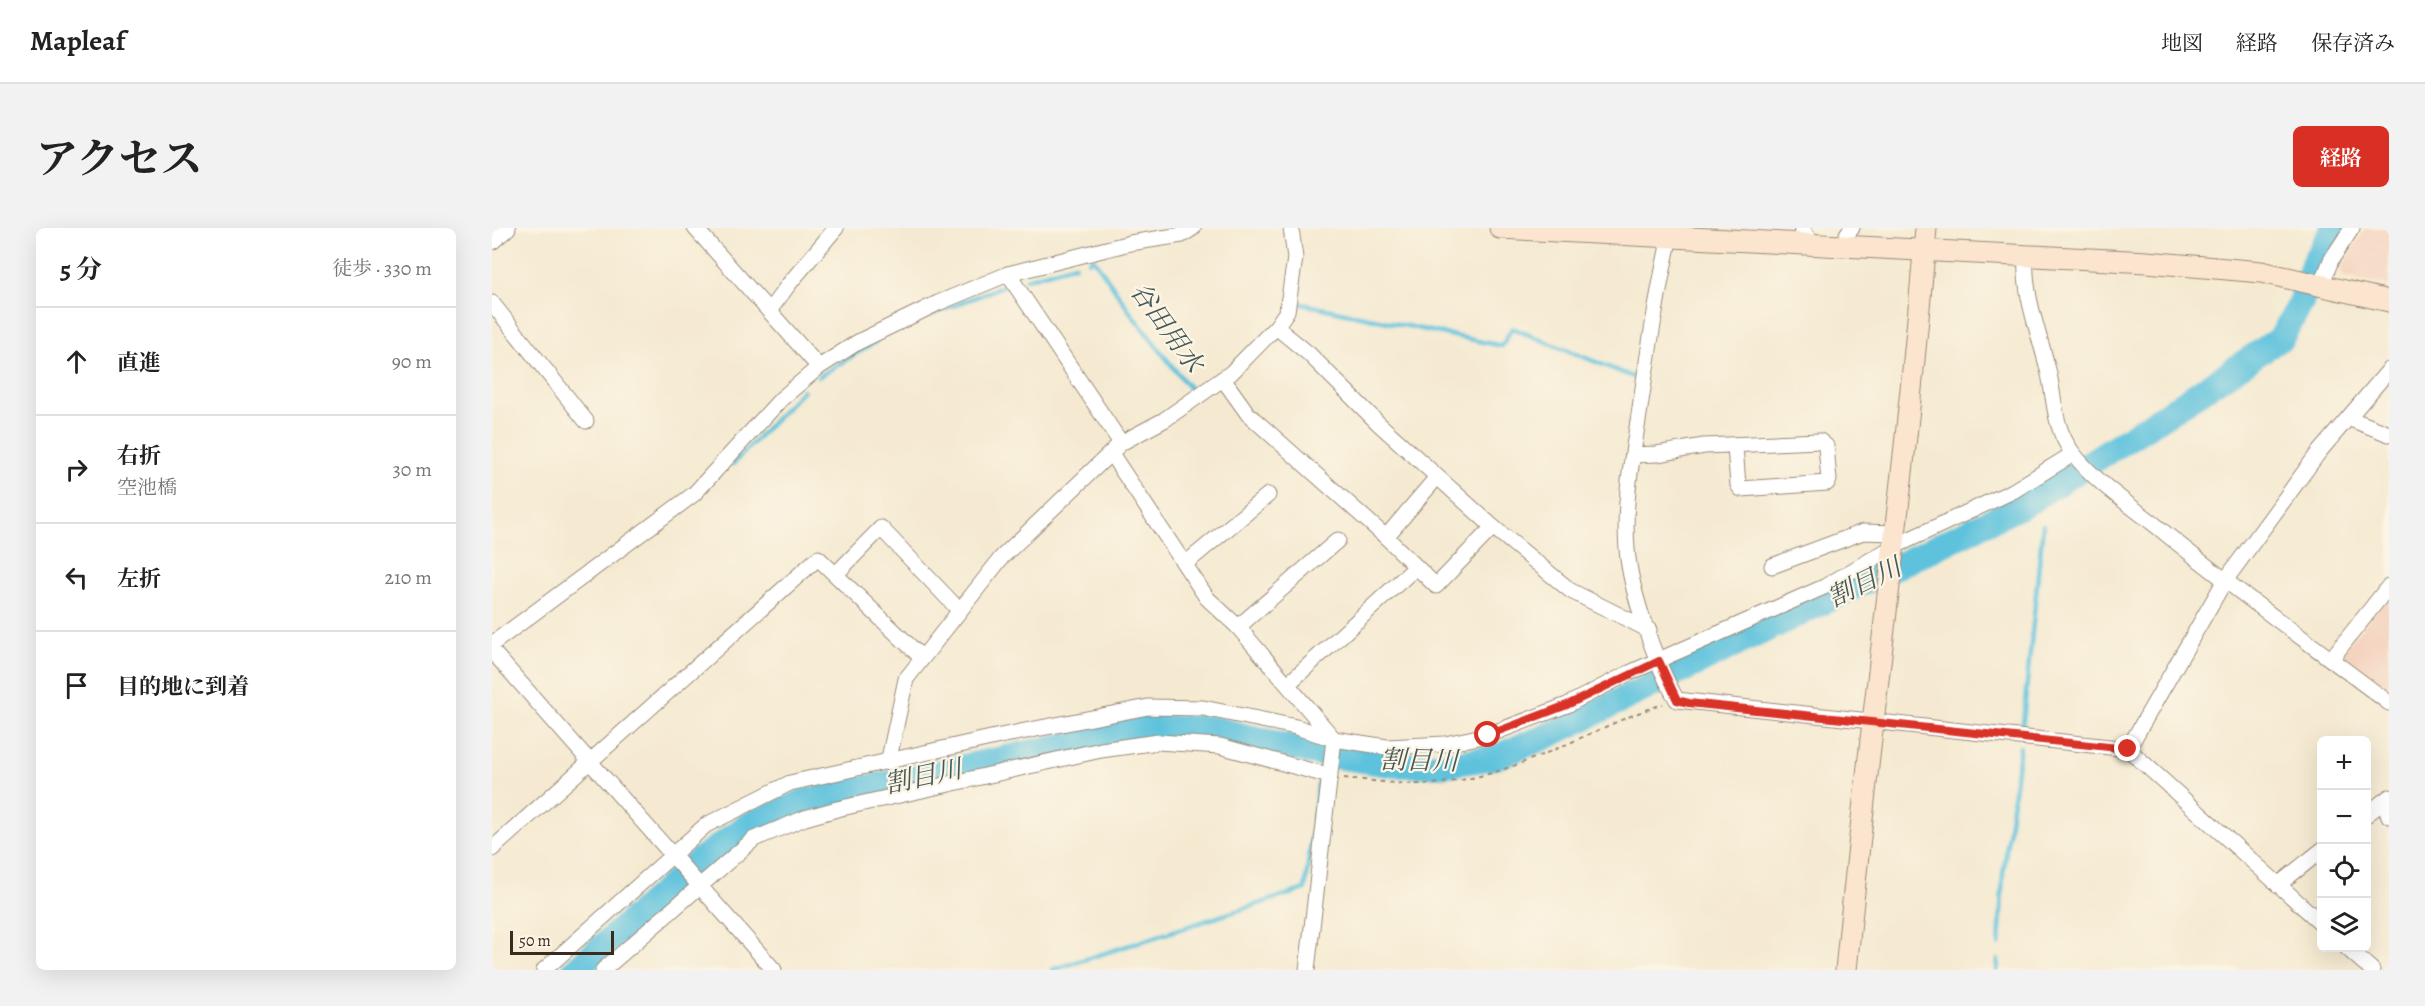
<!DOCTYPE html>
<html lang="ja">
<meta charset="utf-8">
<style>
:root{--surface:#fff;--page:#f2f2f2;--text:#222;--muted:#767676;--line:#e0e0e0;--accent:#d93025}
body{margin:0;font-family:Alegreya,"Noto Serif JP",serif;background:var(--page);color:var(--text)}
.controls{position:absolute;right:18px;bottom:18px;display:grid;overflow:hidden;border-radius:9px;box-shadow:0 6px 24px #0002}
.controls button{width:54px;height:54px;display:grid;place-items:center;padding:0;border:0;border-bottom:2px solid var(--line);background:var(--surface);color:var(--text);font:30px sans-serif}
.scale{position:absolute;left:18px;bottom:15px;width:104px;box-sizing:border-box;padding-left:6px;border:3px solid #3b2a1e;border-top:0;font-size:16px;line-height:21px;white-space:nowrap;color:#3b2a1e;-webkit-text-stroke:4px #fcf5e5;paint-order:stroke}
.stop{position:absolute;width:18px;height:18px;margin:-14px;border:4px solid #d93025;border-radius:50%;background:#fff}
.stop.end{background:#d93025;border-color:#fff;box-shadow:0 2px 6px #0008}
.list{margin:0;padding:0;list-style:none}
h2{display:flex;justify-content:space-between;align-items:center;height:78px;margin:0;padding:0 24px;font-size:26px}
h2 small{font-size:20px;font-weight:400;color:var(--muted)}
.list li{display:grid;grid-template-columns:39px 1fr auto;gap:18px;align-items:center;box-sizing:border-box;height:108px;padding:0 24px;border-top:2px solid var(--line)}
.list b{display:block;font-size:22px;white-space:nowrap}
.list p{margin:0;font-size:20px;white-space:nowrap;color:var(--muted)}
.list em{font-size:20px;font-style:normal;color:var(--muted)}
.icon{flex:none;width:33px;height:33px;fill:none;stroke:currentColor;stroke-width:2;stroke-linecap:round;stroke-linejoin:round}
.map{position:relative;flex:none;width:1897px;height:742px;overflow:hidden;border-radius:9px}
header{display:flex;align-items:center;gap:36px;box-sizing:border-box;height:84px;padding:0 30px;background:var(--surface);border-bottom:2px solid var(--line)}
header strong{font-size:28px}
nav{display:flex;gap:33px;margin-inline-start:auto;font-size:21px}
.intro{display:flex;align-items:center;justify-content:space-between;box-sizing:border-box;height:144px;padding:0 36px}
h1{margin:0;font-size:42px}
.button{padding:15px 27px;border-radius:9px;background:var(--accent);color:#fff;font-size:21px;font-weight:700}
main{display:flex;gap:36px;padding:0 36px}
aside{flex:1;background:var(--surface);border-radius:9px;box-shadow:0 6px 24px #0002}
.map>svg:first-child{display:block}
</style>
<header>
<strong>Mapleaf</strong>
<nav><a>地図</a><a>経路</a><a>保存済み</a></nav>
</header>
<div class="intro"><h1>アクセス</h1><a class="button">経路</a></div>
<main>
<aside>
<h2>5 分<small>徒歩 · 330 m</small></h2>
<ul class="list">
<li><svg class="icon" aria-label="ahead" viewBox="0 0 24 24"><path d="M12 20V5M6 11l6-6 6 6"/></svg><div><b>直進</b></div><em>90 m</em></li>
<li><svg class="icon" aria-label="right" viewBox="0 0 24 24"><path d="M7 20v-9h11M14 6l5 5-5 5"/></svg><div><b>右折</b><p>空池橋</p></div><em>30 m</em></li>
<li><svg class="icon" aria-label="left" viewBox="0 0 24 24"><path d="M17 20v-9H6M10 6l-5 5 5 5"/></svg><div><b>左折</b></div><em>210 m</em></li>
<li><svg class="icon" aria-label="arrive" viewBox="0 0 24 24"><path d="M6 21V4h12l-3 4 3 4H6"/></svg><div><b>目的地に到着</b></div></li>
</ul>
</aside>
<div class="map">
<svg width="1897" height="742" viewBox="0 0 1897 742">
<rect width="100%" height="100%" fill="#fcf5e5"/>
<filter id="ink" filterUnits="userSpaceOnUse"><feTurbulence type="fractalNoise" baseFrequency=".0167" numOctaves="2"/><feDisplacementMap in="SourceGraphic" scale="12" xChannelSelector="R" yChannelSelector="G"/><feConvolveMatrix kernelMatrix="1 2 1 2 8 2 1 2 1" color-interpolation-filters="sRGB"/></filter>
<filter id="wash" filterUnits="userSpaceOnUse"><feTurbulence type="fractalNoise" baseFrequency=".008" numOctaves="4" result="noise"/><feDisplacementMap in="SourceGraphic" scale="24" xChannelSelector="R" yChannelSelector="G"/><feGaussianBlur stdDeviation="1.35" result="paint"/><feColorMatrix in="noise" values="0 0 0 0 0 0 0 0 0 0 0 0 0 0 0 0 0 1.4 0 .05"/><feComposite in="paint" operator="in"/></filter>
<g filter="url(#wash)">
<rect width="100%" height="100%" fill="#f5ead1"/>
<g fill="#f4d3bf">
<polygon points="1874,0 1897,0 1897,58 1850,48 1850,38"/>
<polygon points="1897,367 1897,468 1845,430"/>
</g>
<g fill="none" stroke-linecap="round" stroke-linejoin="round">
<g stroke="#5fc2dd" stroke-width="4.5">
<polyline points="597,33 602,31 641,88 702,166"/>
<polyline points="534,51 583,37"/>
<polyline points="801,74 1010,118 1020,100 1146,151"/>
<polyline points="439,87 516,56"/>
<polyline points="326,149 383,114"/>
<polyline points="241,236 311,162"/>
<polyline points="1535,275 1542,281"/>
<polyline points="1530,504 1551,297"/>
<polyline points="830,532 830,526"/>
<polyline points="177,636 197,658"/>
<polyline points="1507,717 1511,646 1528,519"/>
<polyline points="560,742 813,661 826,556"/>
<polyline points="1505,742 1506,731"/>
</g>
<polyline stroke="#5fc2dd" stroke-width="26" points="83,742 209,631 256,597 313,573 655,500 717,500 830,526 902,537 951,537 1004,529 1053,509 1535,275 1684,180 1789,110 1809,75 1821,36 1842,0"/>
</g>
</g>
<g filter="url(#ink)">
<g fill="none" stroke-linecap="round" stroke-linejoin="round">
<defs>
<g id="street">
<polyline points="203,0 327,139"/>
<path d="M 1180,0 C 1166,59 1157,120 1148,180 C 1141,227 1131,273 1135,321 C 1138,362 1164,437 1185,472 L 1636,521 L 1830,696"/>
<polyline points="1309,0 1322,16"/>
<polyline points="0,14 16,0"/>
<polyline points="1353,17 1355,6 1360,0"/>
<path d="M 1534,26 C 1531,69 1548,106 1557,146 C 1563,174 1562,200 1580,224 C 1601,252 1634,274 1662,296 C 1738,359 1818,415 1897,475"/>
<polyline points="516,46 629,215"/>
<polyline points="1829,58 1839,32 1860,0"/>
<polyline points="0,75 94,193"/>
<polyline points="277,83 297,56 344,0"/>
<polyline points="784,99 817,126 887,196 1001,299 1079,363 1157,402"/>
<polyline points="731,151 756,186 894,309 944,358 1001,299"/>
<polyline points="1856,190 1897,206"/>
<polyline points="620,227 715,370 746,399 842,511"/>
<polyline points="1141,227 1165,226 1212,218 1328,213 1334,218 1337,252 1335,255 1249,261 1246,257 1243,218"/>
<polyline points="894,309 945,249"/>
<polyline points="693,336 776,267"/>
<polyline points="1280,338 1371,304 1402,305"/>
<polyline points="344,346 389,300 467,382"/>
<polyline points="746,399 846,312"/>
<polyline points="0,416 202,266 289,171 327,139 366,114 446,75 516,46 638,15 690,7 701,0"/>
<polyline points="0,423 282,742"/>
<polyline points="1839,431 1897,358"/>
<polyline points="796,456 924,339"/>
<polyline points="1636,521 1732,354 1827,224 1897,142"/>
<polyline points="396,535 414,451 510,329 629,215 672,192 739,145 784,99 795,83 799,57 803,30 799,0"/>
<polyline points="1897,569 1892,573 1897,588"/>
<polyline points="1874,587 1892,573"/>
<polyline points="0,621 326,330 429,429"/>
<polyline points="1786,657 1830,622"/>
<polyline points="1855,720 1880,742"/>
<polyline points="52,742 214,597 298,555 508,508 656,479 711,480 804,499 842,511 895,519 953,516 996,507 1075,477 1135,446 1332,359 1401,319 1521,263 1581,226"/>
<polyline points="111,742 262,611 313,590 345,581 609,522 666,514 728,518 838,548"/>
<polyline points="815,742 842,511"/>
</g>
<g id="secondary">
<polyline points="1008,0 1655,34 1769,44 1897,73"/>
<path d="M 1354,742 C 1378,494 1414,248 1434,0"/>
</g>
</defs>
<use href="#street" stroke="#988a78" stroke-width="17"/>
<use href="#secondary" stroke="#988a78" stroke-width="23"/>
<path stroke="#988a78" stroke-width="2" stroke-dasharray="4.5 4.5" stroke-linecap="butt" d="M 852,550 C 883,553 917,558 948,555 C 1029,547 1096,501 1171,476"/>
<use href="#street" stroke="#fff" stroke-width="15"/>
<use href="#secondary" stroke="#fbe5cf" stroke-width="21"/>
</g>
</g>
<g fill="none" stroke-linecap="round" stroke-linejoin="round" filter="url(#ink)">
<polyline stroke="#d93025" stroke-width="8" points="996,507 1075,477 1167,433 1185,472 1197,475 1636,521"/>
</g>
<g text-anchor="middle" stroke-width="4.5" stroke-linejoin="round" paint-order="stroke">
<g font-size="26" font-style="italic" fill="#465857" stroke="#fcf5e5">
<text transform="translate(675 99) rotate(54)" y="9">谷田用水</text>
<text transform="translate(1372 354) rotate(-26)" y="9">割目川</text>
<text transform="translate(927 532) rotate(1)" y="9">割目川</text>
<text transform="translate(431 548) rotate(-12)" y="9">割目川</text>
</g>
</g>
</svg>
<div class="controls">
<button>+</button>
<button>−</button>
<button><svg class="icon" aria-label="locate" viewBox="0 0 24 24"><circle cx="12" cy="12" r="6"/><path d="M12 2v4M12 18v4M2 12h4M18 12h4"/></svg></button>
<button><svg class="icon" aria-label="layers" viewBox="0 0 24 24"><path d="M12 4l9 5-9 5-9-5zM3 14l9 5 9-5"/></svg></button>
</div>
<div class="scale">50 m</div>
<div class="stop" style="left:996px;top:507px"></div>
<div class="stop end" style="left:1636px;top:521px"></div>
</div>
</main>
